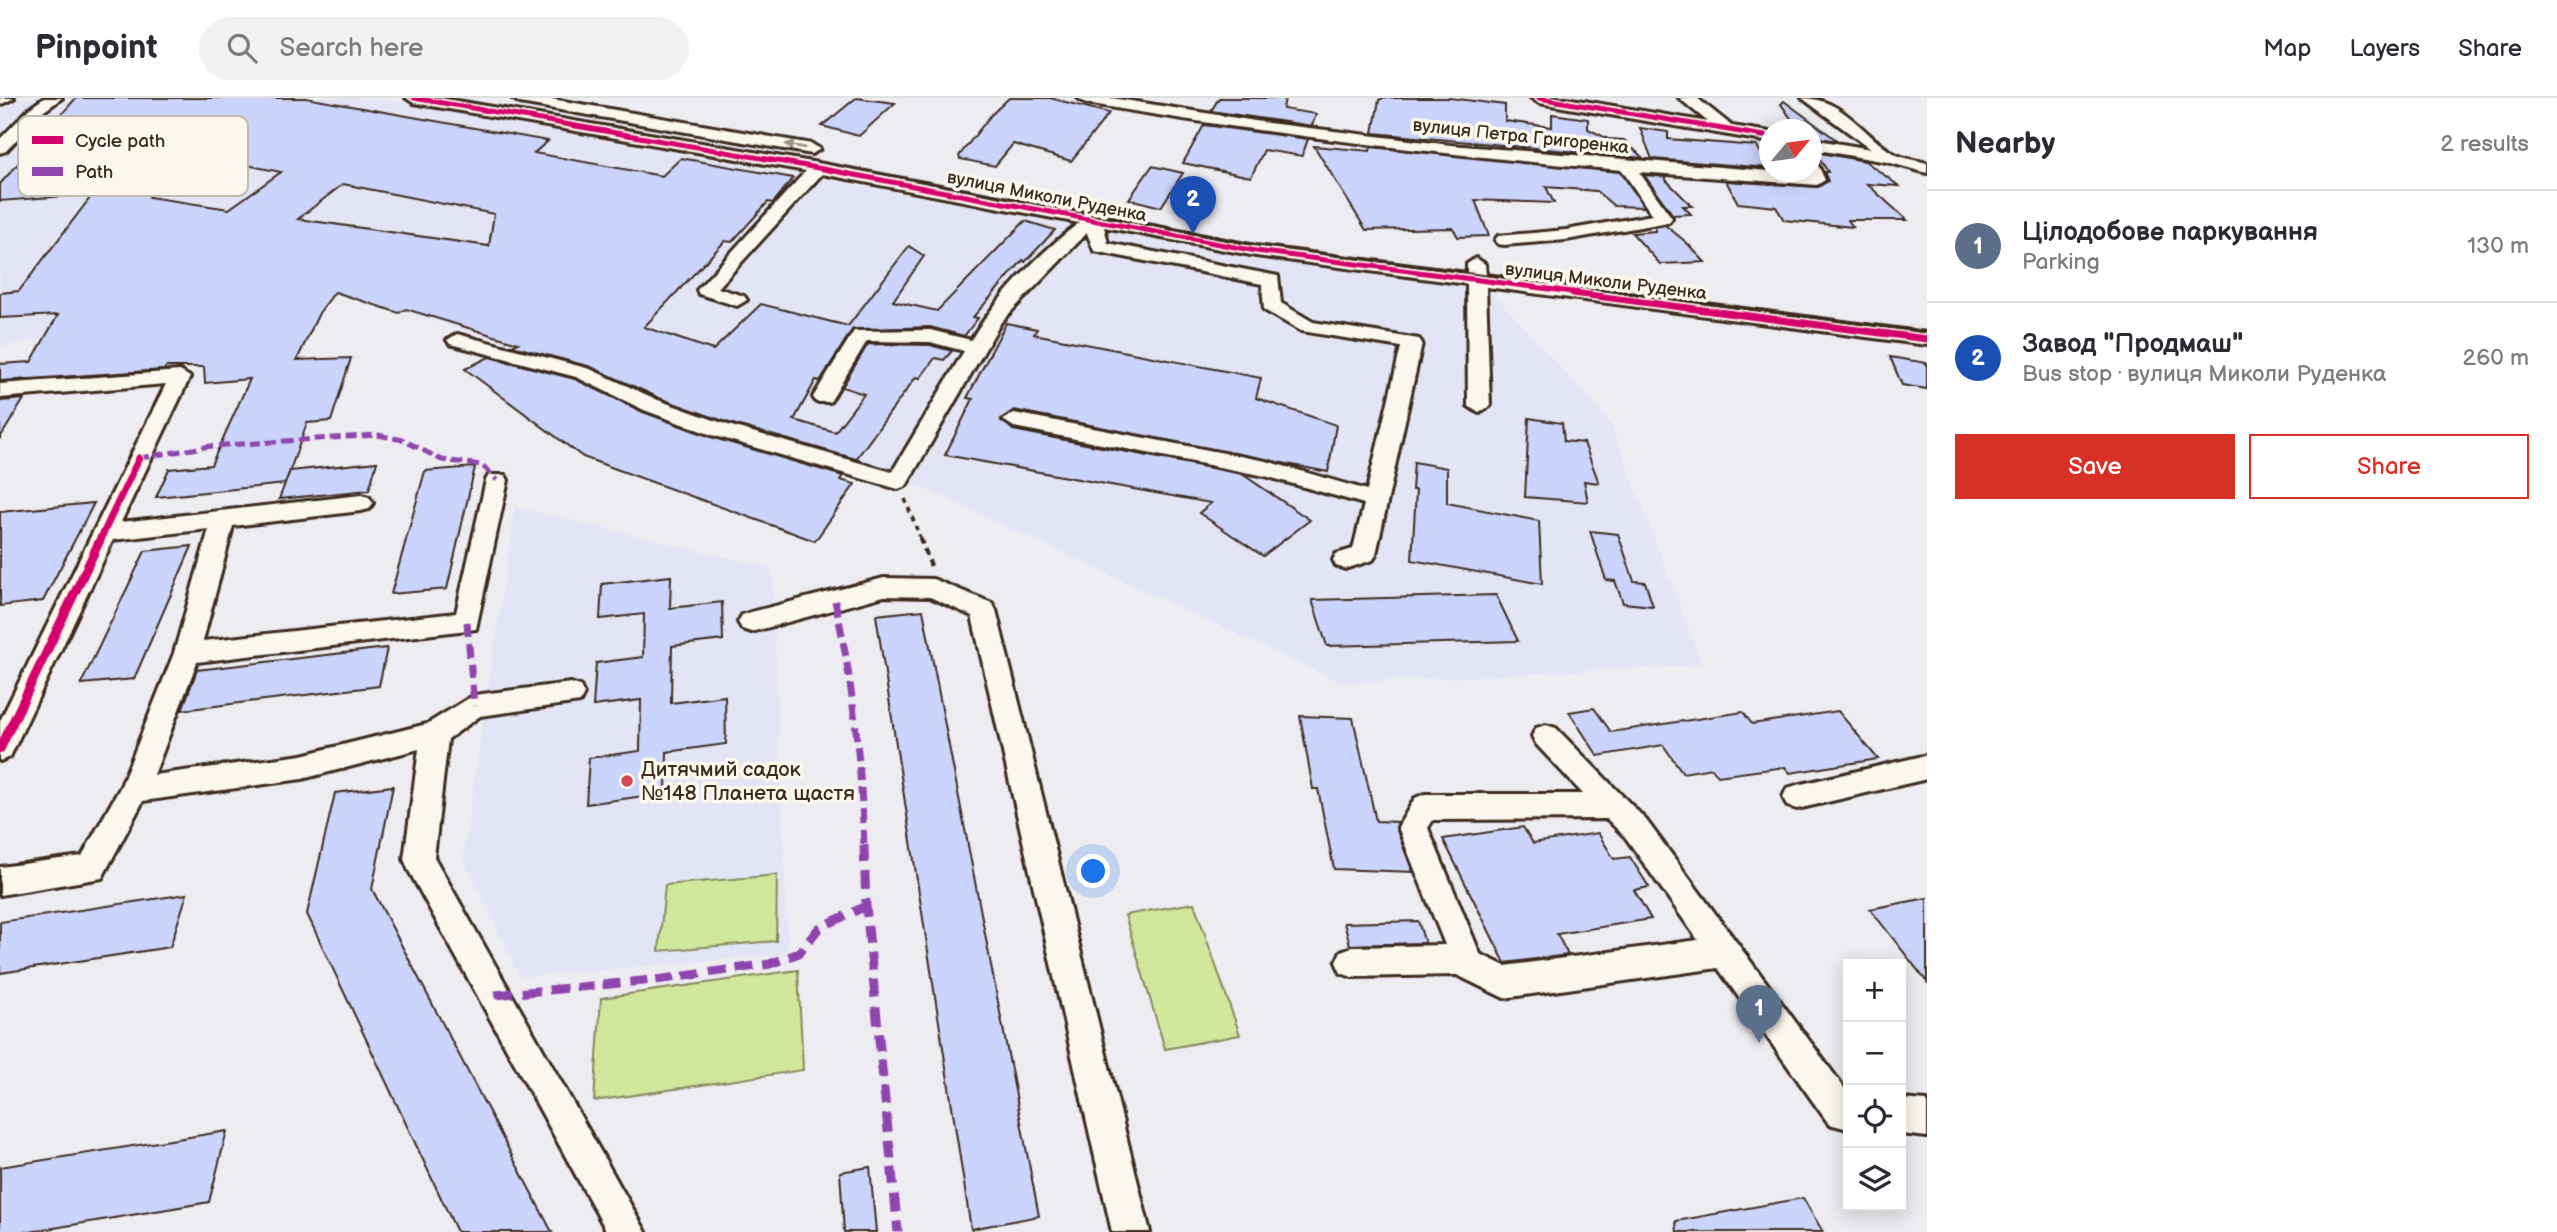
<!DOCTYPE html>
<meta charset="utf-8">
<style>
:root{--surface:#fff;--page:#f2f2f3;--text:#2b2b33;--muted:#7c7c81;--line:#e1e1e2;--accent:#d93025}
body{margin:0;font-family:"Balsamiq Sans",sans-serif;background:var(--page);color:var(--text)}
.controls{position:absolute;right:21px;bottom:21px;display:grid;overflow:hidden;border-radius:0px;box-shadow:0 4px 18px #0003}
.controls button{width:63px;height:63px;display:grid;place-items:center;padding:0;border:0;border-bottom:2px solid var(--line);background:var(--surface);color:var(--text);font:35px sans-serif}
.compass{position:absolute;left:1759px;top:21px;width:63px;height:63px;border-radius:50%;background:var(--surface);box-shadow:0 4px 18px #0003;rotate:61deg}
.you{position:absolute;left:1094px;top:774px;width:24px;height:24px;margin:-18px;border:5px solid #fff;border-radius:50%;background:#1a73e8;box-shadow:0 0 0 10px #1a73e833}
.badge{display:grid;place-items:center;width:46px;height:46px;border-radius:50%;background:var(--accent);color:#fff;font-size:23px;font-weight:700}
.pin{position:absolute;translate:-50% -58px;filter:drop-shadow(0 2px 4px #0008)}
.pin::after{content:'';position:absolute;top:37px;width:24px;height:21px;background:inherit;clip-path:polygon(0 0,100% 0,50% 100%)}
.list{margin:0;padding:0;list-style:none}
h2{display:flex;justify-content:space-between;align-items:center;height:91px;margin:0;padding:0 28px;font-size:30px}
h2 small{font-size:23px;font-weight:400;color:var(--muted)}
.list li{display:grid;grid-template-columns:46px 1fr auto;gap:21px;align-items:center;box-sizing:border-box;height:112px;padding:0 28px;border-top:2px solid var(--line)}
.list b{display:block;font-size:26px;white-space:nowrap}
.list p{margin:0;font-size:23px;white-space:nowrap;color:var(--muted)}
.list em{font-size:23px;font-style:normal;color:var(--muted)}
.actions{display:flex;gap:14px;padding:21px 28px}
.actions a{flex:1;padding:16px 0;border:2px solid var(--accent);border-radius:0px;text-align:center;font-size:24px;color:var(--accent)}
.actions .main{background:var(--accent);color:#fff}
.icon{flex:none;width:38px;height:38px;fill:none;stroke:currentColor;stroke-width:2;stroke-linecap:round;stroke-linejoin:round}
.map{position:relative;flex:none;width:1927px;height:1134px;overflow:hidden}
header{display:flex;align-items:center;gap:42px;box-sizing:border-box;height:98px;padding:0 35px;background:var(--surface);border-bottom:2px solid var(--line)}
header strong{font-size:33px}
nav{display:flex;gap:38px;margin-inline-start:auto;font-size:24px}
.search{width:490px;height:63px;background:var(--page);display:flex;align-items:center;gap:18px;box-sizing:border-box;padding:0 24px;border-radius:38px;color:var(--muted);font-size:26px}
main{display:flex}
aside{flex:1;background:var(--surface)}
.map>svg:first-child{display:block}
</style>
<header>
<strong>Pinpoint</strong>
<div class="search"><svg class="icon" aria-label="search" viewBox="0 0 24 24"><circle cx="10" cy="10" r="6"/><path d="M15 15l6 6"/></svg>Search here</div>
<nav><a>Map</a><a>Layers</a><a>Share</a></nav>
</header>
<main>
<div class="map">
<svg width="1927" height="1134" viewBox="0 0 1927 1134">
<rect width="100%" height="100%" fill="#edecf1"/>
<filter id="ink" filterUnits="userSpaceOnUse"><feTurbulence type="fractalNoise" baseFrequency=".0143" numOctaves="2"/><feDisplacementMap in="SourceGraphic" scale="14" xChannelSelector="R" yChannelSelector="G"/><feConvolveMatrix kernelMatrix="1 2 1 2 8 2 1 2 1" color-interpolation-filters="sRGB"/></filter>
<g filter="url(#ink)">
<g fill="#e3e5f4">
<polygon points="0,0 376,0 1114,134 1489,191 1610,324 1702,567 1342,585 923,390 651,307 583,275 564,262 332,192 133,223 0,249"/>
<polygon points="515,409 772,470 788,856 520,879 463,760"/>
</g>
<g fill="#d1e79c" stroke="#86885d" stroke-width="2">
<polygon points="777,777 776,843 659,853 665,787"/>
<polygon points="1194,805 1240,937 1165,951 1125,817"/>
<polygon points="798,872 803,972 594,1003 601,900"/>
</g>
<g fill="#cbd4fc" stroke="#3b2a1e" stroke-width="2" fill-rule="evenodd">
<path d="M 76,0 L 306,0 L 548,43 L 534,55 L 662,78 L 681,60 L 793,80 L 773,105 L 768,104 L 732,144 L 725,143 L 644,229 L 713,252 L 761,206 L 848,228 L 909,148 L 924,158 L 893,203 L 937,213 L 1025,123 L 1055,132 L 1025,164 L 1023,162 L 973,219 L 978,220 L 964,238 L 930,229 L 852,232 L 820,283 L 816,282 L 794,322 L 835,334 L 864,296 L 842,289 L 868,246 L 930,247 L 952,253 L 944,262 L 935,260 L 920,280 L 916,279 L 856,361 L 729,325 L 659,300 L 591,269 L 512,248 L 518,245 L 406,211 L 399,215 L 335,194 L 319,215 L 297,262 L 351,260 L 331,323 L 307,325 L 285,386 L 156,399 L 169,371 L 211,367 L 250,281 L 205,285 L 204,269 L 166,269 L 164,272 L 0,283 L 0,266 L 31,264 L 58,217 L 0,220 L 0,195 L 19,193 L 93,96 L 0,103 L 0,86 ZM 181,54 L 281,74 L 229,111 L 149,99 ZM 343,86 L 494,116 L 489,148 L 298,121 Z"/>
<polygon points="856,0 895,5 859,38 822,28"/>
<polygon points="1009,0 1050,0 1109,15 1071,63 1013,46 995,68 960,61 959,58 991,17"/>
<polygon points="1219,0 1285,0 1283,11 1316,16 1312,28 1211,13"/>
<polygon points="1383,0 1450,0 1505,7 1505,23 1552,29 1552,16 1588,21 1588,31 1608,41 1624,42 1643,60 1373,35 1379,2"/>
<polygon points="1784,3 1838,43 1811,39 1811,32 1799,32 1781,6"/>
<polygon points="1204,27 1286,38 1308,41 1302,58 1264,52 1251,79 1183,65"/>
<polygon points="1640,30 1668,34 1668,41 1757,48 1769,70 1652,61"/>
<polygon points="1314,48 1370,53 1371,49 1621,74 1644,109 1614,108 1596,93 1546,89 1554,105 1475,102 1489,138 1458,139 1453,130 1366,132"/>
<polygon points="1815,54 1865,63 1899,88 1867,86 1907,122 1848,122 1853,129 1784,122 1776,109 1738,105 1726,83 1818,89 1828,83 1824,74 1828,74"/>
<polygon points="1152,68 1183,75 1161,109 1129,101"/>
<polygon points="1644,77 1666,79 1666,82 1692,108 1683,108 1691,116 1673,117"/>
<polygon points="1665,127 1686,144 1705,164 1660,166 1632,135 1655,133 1655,129"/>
<polygon points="1006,225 1037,231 1034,236 1261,280 1256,300 1336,327 1328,374 1014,312 1001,321 1013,332 1242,376 1310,422 1263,458 1199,415 1211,405 945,357 973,301 967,300"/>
<polygon points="489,259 575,281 643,314 711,339 843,378 840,382 855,386 815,443 583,359 465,271"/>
<polygon points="1890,259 1927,265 1927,291 1902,287"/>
<polygon points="24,301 0,340 0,303"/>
<polygon points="1529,320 1562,325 1564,343 1584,345 1599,385 1584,383 1588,404 1525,399"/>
<polygon points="377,364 369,392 279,401 290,373"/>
<polygon points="1414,364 1447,370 1447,405 1539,423 1542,486 1412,462 1416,392 1412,392"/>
<polygon points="475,369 447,491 391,496 425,373"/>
<polygon points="94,405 43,503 0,508 0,414"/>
<polygon points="1590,433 1618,436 1634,483 1645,484 1653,508 1623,505 1615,483 1606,482"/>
<polygon points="192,448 134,581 81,586 145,453"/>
<polygon points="671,478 670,510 722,504 723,542 672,548 671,605 725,598 726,646 667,654 666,695 586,706 589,660 640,653 641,602 593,608 596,565 643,559 644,516 600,521 602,486"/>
<polygon points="1496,497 1518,543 1327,548 1312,502"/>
<polygon points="923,512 1039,1118 971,1131 876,517"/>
<polygon points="387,550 379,588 182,612 197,572"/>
<polygon points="1594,610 1611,634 1743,614 1752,626 1838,613 1878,661 1790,675 1785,669 1718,678 1712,670 1683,675 1663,647 1598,658 1569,614"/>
<polygon points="1300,618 1353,620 1376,723 1398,724 1396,730 1413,774 1334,771 1318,691 1313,691"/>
<polygon points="393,688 372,791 552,1134 457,1134 307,816 335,695"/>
<polygon points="1523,729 1533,745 1598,735 1614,761 1630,759 1649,789 1634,792 1651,821 1557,836 1568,857 1505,865 1443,741"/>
<polygon points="187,796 170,849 0,875 0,824"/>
<polygon points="1927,800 1927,884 1870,811"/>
<polygon points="1418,823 1425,845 1350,847 1344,825"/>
<polygon points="227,1033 209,1104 30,1134 0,1134 0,1069"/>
<polygon points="870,1069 876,1134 844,1134 840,1074"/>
<polygon points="1803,1100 1823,1134 1677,1134 1676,1123"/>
</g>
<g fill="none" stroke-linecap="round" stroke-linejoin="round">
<defs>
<g id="minor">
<polygon points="0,0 14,0 0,7"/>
<polygon points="44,0 62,0 40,16 6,53 0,55 0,41 30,10"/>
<path d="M 406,0 L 440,0 L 818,65 L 1090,116 L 1100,112 L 1106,113 L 1107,119 L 1256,148 L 1467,175 L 1467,166 L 1476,160 L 1485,166 L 1486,177 L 1927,235 L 1927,247 L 1486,189 L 1490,308 L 1479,315 L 1468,308 L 1467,186 L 1256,158 L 1104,129 L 1108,145 L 1278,178 L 1281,205 L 1313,224 L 1419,241 L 1422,245 L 1376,456 L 1373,462 L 1345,471 L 1336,468 L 1333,462 L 1336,456 L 1353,451 L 1364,406 L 1265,378 L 1014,329 L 1003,322 L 1014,315 L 1266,363 L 1367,392 L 1401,249 L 1301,233 L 1264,212 L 1262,186 L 1094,153 L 1087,135 L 1001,224 L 906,388 L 898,391 L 712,337 L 644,312 L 576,279 L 450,246 L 447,242 L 457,236 L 590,271 L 658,302 L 728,327 L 892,374 L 964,253 L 930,244 L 867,243 L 830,304 L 816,304 L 813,299 L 854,233 L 930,232 L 971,242 C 995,201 1040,154 1079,125 L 822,76 L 718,190 L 744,198 L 747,202 L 737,208 L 699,196 L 697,192 L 806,73 L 414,5 Z"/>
<polygon points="512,0 546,0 812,46 820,51 812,56 520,5"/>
<path d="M 1078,0 L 1112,0 L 1268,25 L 1451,47 L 1806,76 L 1805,74 L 1812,74 L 1812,66 L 1818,67 L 1825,82 L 1817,87 L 1639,74 L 1672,120 L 1669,124 L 1566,142 L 1504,147 L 1498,146 L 1495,142 L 1498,138 L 1566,132 L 1652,117 L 1622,72 C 1442,57 1264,36 1086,5 Z"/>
<polygon points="1531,0 1566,0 1708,24 1679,0 1697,0 1732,28 1770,34 1770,44 1539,5"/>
<path d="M 1802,0 C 1844,0 1863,38 1895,56 C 1904,61 1917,62 1927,65 L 1927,75 L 1887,64 L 1812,51 L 1812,41 L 1871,51 Z"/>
<polygon points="180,273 190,279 121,424 361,397 369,399 373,405 369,411 361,413 233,428 203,543 456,515 486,382 489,377 505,377 508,382 476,531 197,564 154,677 302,657 427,626 474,597 571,585 580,588 584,596 580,604 480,618 448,641 434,759 646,1134 607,1134 408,771 404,761 419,651 302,681 143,703 102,780 0,797 0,769 82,758 121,688 174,555 209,431 113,442 10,659 0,663 0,623 166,286 0,300 0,286"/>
<polygon points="884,480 933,481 992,505 996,512 1150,1134 1112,1134 972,518 930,499 884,498 751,534 742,531 738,524 742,517 751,514"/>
<path d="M 1546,627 L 1556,630 L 1646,722 L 1848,995 L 1848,1031 L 1829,1026 L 1718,870 L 1504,900 L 1457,877 L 1352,879 L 1341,875 L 1336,864 L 1341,853 L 1352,849 L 1445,847 L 1398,729 L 1415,700 L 1425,696 L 1583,696 L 1536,646 L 1532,638 L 1536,630 ZM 1607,721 L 1626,740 L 1698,842 L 1505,868 L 1480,856 L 1428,730 L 1433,722 Z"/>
<polygon points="1927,657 1927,681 1797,711 1787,708 1783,699 1787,690 1797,687"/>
<polygon points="1901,1001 1927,1003 1927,1039 1901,1036"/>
</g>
</defs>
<use href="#minor" stroke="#3b2a1e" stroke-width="6"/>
<polyline stroke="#3b2a1e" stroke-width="3.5" stroke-dasharray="5 4.5" stroke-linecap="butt" points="905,401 921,442"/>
<polyline stroke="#3b2a1e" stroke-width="4.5" stroke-dasharray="7 5" stroke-linecap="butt" points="920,440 931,468"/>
<use href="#minor" fill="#fbf7ec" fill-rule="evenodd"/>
<polyline stroke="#3b2a1e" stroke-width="2" points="448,0 814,63 1245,146 1927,235"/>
<polyline stroke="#8e44ad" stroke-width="5" stroke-dasharray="11 5" stroke-linecap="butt" points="139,360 211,348 378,337 403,342 442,362 482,367 497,382"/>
<g stroke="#8e44ad" stroke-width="7" stroke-dasharray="14 7" stroke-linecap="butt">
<path d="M 835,503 C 853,584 861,666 864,749"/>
<polyline points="467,524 474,608"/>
</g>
<g stroke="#8e44ad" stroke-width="9" stroke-dasharray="18 9" stroke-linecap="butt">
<polyline points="864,747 866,808 898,1134"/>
<polyline points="495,897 664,881 770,866 799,855 819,830 866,808"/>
</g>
<defs>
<g id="cycleway-far2">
<polyline points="414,0 818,70 1256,153 1587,196"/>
<polyline points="1539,0 1770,39"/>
</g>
<g id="cycleway-far1">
<polyline points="1573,195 1927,241"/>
<polyline points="100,442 139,360"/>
</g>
<polyline id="cycleway" points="0,651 101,440"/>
</defs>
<use href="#cycleway-far2" stroke="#fbf7ec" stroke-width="8"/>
<use href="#cycleway-far1" stroke="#fbf7ec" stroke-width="10"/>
<use href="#cycleway" stroke="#fbf7ec" stroke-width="13"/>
<use href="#cycleway-far2" stroke="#d6006c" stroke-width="5"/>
<use href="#cycleway-far1" stroke="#d6006c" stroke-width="7"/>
<use href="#cycleway" stroke="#d6006c" stroke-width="9"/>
</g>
<defs><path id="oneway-solid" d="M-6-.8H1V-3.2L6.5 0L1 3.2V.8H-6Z" transform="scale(1.75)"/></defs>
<use fill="#9b9085" href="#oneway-solid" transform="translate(795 48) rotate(-170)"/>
</g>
<circle fill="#d1495b" stroke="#fbf7ec" stroke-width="2.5" cx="627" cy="683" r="7"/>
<g text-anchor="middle" stroke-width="7" stroke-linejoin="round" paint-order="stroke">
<g font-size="18" fill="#3b2a1e" stroke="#fbf7ec">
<text transform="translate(1521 38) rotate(6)" y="6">вулиця Петра Григоренка</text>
<text transform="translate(1047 98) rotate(11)" y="6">вулиця Миколи Руденка</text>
<text transform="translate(1606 183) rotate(7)" y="6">вулиця Миколи Руденка</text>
</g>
<g font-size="21" fill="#3b2a1e" stroke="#fbf7ec" text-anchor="start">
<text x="641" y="678">Дитячмий садок<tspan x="641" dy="24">№148 Планета щастя</tspan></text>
</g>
</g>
<rect x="18" y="18" width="230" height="80" rx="10" fill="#fbf7ec" stroke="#c1baae" stroke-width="2"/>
<rect x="32" y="38" width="31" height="8" fill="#d6006c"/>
<rect x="32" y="69" width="31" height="9" fill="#8e44ad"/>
<g font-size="19" fill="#3b2a1e">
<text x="75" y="49">Cycle path</text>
<text x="75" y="80">Path</text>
</g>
</svg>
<div class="controls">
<button>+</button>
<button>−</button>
<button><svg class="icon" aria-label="locate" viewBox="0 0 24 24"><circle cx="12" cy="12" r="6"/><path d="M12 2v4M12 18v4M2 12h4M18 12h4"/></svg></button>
<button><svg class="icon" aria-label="layers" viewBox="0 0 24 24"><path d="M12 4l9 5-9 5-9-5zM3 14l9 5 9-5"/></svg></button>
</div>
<svg class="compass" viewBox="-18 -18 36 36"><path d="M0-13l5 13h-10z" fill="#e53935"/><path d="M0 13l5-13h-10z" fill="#7c7c81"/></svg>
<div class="you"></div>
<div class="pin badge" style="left:1759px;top:945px;background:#5c6f8a">1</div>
<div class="pin badge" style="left:1193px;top:136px;background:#1a4fb4">2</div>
</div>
<aside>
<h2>Nearby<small>2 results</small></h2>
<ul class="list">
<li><span class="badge" style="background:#5c6f8a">1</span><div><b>Цілодобове паркування</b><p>Parking</p></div><em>130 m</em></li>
<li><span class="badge" style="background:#1a4fb4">2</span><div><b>Завод &quot;Продмаш&quot;</b><p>Bus stop · вулиця Миколи Руденка</p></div><em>260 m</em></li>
</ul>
<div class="actions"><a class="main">Save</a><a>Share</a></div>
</aside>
</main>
